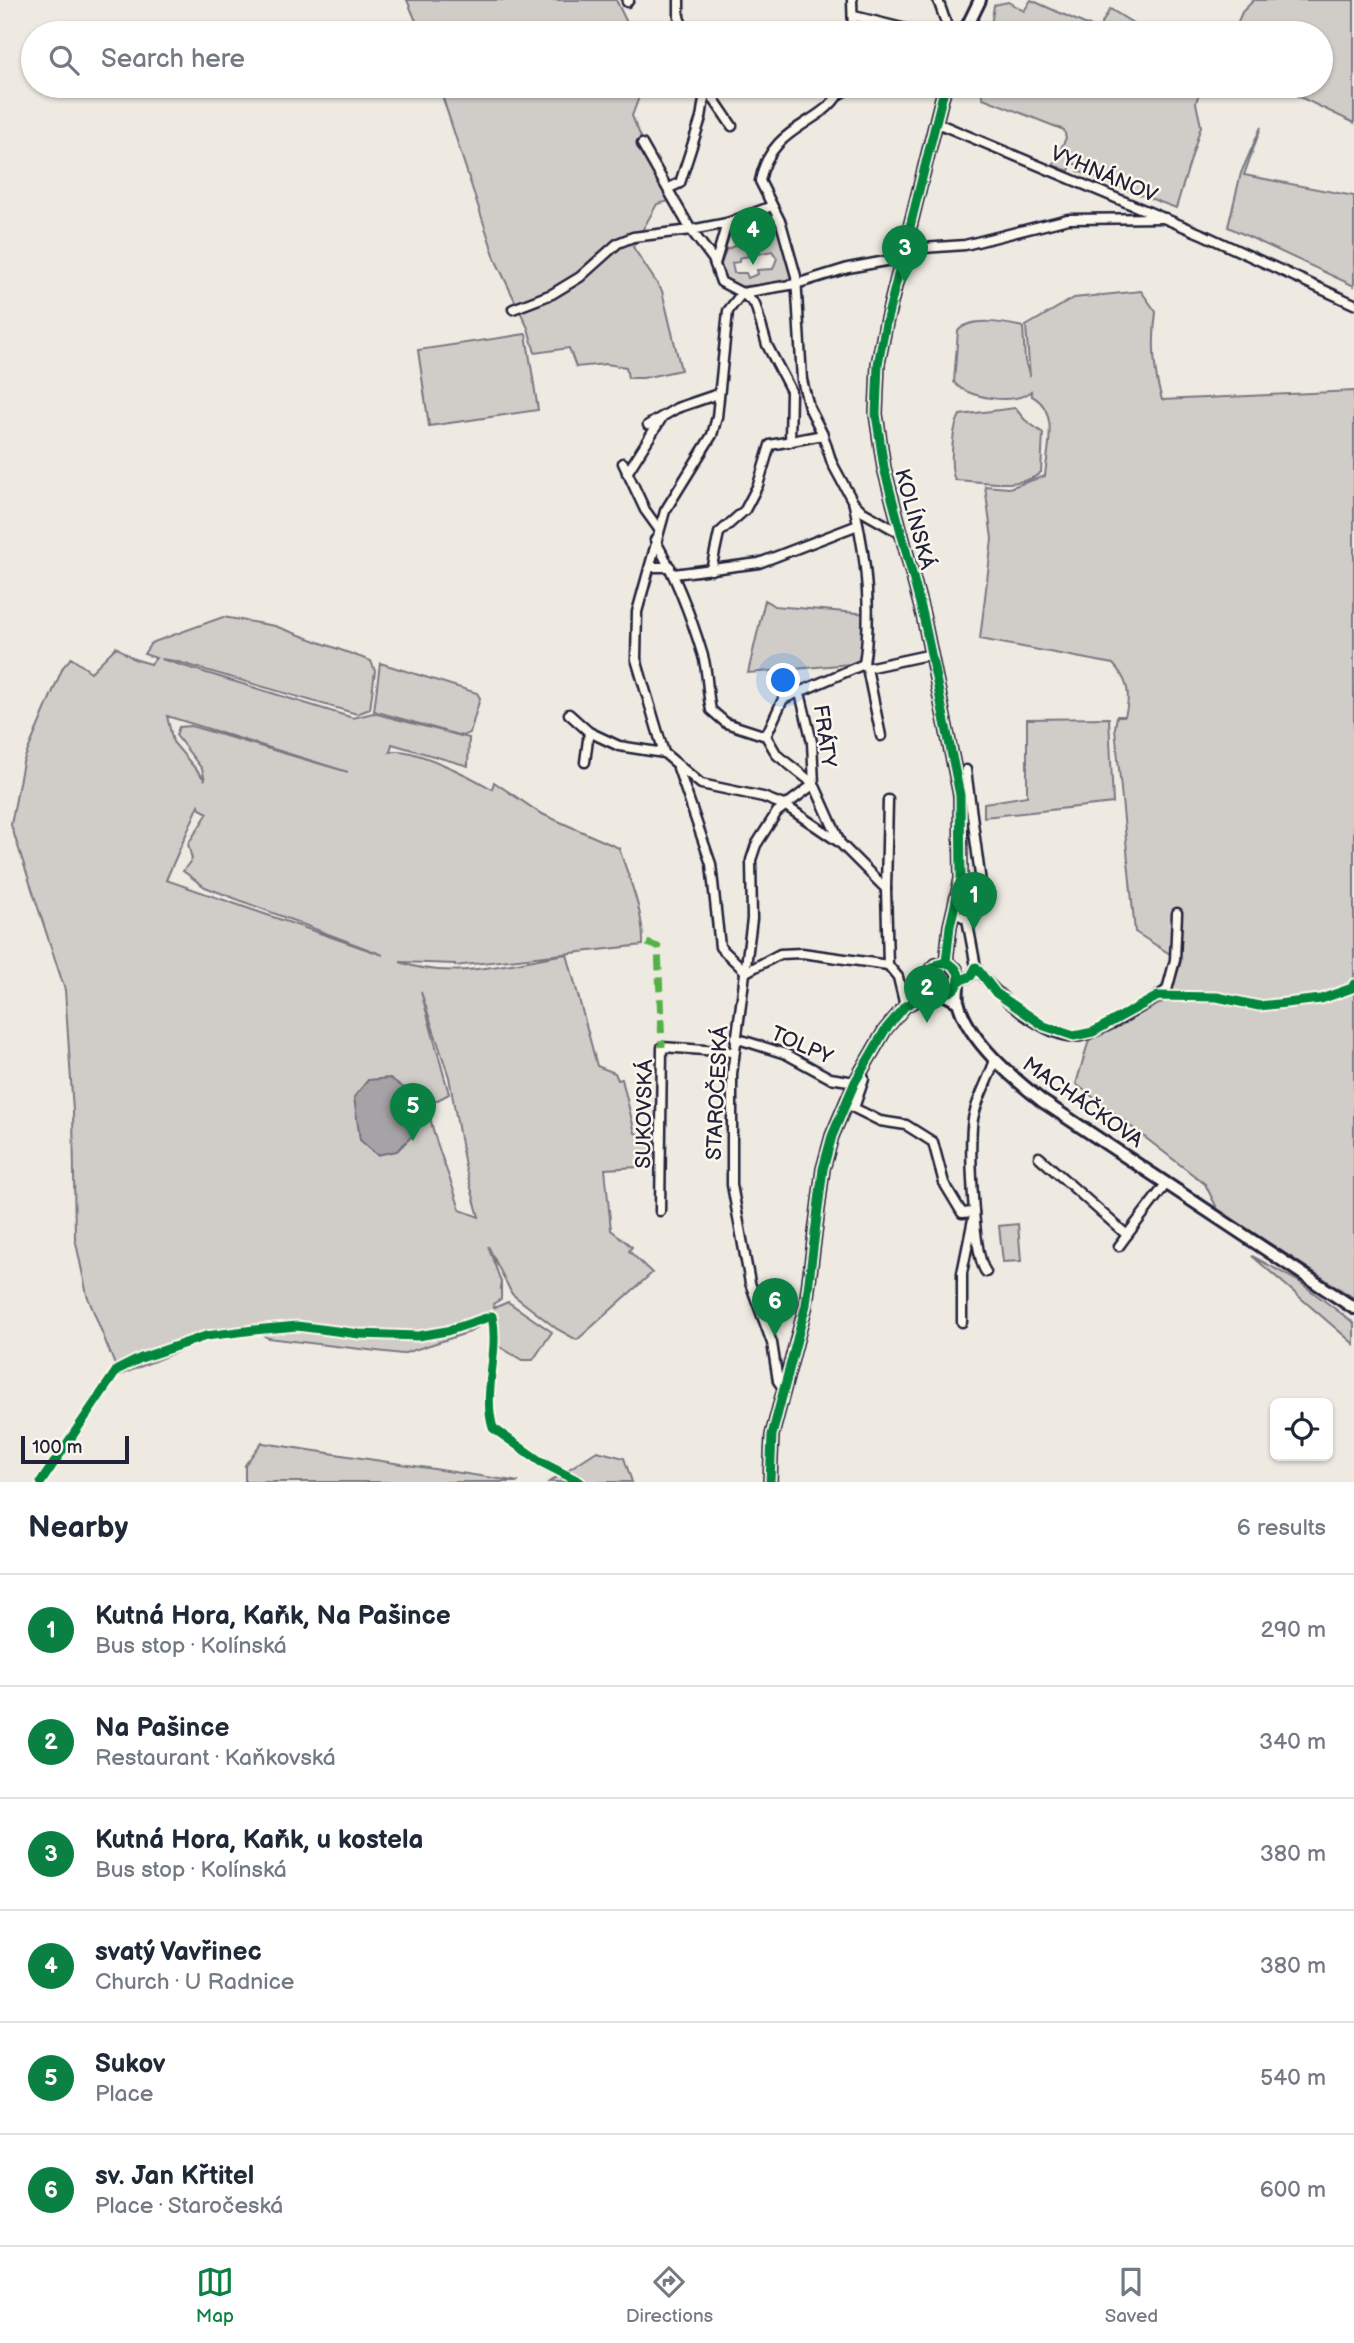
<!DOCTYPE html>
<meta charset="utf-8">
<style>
:root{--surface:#fff;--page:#f6f6f7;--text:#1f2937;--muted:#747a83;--line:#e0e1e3;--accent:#0b8043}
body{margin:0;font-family:"Balsamiq Sans",sans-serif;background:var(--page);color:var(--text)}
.controls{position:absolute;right:21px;bottom:21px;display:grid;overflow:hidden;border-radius:10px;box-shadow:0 2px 5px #0004}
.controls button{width:63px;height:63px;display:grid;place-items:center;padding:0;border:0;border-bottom:2px solid var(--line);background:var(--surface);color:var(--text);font:35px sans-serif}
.scale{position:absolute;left:21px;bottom:18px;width:108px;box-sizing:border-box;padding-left:7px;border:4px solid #22223b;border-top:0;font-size:19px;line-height:24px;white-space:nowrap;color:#22223b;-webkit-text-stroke:5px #fbf7ec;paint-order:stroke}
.you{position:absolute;left:784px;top:681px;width:24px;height:24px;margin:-18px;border:5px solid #fff;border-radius:50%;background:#1a73e8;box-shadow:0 0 0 10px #1a73e833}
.badge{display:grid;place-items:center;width:46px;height:46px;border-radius:50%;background:var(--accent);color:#fff;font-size:23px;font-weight:700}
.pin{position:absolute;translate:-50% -58px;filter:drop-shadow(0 2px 4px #0008)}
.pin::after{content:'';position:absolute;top:37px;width:24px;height:21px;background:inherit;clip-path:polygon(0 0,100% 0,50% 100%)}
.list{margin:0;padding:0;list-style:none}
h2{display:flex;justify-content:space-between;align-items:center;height:91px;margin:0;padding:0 28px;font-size:30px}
h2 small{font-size:23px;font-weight:400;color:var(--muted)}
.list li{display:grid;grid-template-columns:46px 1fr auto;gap:21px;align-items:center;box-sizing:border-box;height:112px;padding:0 28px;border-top:2px solid var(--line)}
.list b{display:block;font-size:26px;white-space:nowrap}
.list p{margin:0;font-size:23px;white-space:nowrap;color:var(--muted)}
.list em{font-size:23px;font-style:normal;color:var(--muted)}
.icon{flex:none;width:38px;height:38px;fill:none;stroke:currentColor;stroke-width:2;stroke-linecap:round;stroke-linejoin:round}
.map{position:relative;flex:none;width:1354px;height:1482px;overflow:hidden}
.search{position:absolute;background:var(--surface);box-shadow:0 2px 5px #0004;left:21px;right:21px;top:21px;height:77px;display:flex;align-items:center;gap:18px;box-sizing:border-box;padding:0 24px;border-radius:38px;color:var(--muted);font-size:26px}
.sheet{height:763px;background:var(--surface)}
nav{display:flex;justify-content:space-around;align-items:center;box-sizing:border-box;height:98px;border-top:2px solid var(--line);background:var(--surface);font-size:19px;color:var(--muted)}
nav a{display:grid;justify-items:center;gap:4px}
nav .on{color:var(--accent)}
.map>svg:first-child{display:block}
</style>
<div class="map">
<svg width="1354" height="1482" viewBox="0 0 1354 1482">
<rect width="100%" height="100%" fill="#eeeae2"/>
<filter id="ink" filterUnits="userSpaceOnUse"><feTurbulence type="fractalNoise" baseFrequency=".0143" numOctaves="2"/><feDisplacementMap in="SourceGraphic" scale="14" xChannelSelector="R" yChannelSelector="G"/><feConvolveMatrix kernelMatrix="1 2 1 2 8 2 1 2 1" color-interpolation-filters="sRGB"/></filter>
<g filter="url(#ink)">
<g fill="#d0cdc9" stroke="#797882" stroke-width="2" fill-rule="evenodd">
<polygon points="407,0 616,0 632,33 421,33"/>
<polygon points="1031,0 1098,30 1110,9 1149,33 990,33 994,5 1008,2 1024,11"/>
<polygon points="1254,0 1354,0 1354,123 1277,86 1321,86 1321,33 1233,33 1242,12"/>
<polygon points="439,86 637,86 639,97 632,116 654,168 673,200 657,204 633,247 662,291 681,370 643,378 628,378 626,367 606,364 576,367 569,348 535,353 528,328 496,261"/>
<polygon points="979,86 1201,86 1196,103 1201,126 1176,208 1088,175 1078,171 1078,165 1072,163 1069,171 1053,165 1066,138 1064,130 983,98"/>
<polygon points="1261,127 1244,175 1354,196 1354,286 1228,227 1241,173"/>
<path d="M 777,224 L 791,271 L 790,282 L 736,287 L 722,279 L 720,267 L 726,250 ZM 772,251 L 777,258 L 773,269 L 757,270 L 758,274 L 748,278 L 746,273 L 734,273 L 732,263 L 739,262 L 739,258 Z"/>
<path d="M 1141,291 L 1156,312 C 1152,342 1153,371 1162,400 L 1354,391 L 1354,1298 L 1218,1210 L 1205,1184 L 1076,1084 L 1089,1040 L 1169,999 L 1181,961 L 1135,932 L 1115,728 L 1117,716 L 1125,716 C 1131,694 1128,680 1113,664 L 980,639 L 992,539 L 985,486 L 1009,488 L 1045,476 C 1047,450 1060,411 1032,396 L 1031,391 C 1017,406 965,398 954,382 L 958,331 C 971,316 1005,323 1023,327 L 1025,361 L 1030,377 L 1026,326 L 1074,298 Z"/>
<polygon points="526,334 538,410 429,426 418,350"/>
<path d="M 1015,408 L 1025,420 L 1043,433 L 1041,472 C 1023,490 979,481 955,480 C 949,467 952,428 960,415 Z"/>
<polygon points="765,600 774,606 869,614 862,663 748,673"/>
<path d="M 223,617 L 275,626 L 371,661 L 375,671 L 370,709 L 357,714 L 175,661 L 161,659 L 353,718 L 373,713 L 469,738 L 468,766 L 392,744 L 390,752 C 410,745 473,778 492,789 L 494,782 L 540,813 L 619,848 C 629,879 644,912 643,945 L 455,966 L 455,964 L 400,962 C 453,982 513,962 567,954 L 597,1066 L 615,1073 L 618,1080 L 622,1079 L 635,1133 L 657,1139 L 656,1166 L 605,1169 L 611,1230 L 632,1247 L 629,1251 L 652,1273 L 577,1340 L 557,1329 L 512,1294 L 488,1246 L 501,1282 L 501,1299 L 493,1304 L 494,1308 L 508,1302 L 552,1332 L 533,1360 L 522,1360 L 498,1346 L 496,1315 L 470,1332 L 402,1354 L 268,1338 L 254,1330 L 218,1335 L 120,1375 L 117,1370 L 87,1295 L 75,1238 L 73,1111 L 65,990 L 11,825 L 23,762 L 63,667 L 71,658 L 91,672 L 116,647 L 134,659 L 151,664 L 156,658 L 144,654 L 151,643 ZM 167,716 L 348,772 L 191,726 L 179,727 L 176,735 L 202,769 L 205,780 L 173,742 ZM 199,805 L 200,809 L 208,813 L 188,844 L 192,859 L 183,871 L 205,887 L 383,955 L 166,880 ZM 421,992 L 449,1077 L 465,1166 L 479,1217 L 460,1210 C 450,1174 433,1142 428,1105 L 449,1094 Z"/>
<polygon points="380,663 477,693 480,698 470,733 462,736 374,711"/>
<polygon points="1109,718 1113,803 984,817 984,803 1027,796 1027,719"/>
<polygon points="1018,1224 1021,1261 1003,1262 999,1226"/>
<polygon points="1252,1256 1298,1281 1354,1323 1354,1344"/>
<polygon points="262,1442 263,1443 519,1482 245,1482 245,1465"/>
<polygon points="597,1451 624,1458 632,1482 549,1482"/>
</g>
<polygon fill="#a6a3a7" stroke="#716f7c" stroke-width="2" points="390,1078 407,1090 412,1136 397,1151 377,1155 360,1140 354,1097 368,1080"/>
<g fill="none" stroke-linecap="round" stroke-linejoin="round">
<defs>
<g id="minor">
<polyline points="679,0 679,17 685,33"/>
<polyline points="852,0 853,33"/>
<polyline points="938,0 947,26 946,33"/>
<polyline points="627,2 629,0"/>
<polyline points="854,16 922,33"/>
<path d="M 842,86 C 829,125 771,122 760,181 L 781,223 L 796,276 L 802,380 L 809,407 L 823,435 L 832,463 L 853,502 L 863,512 L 900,533"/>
<polyline points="707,89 732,126"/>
<polyline points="839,94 853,86"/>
<polyline points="937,123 1204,235 1354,304"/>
<polyline points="642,144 691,230 727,223 772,206"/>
<polyline points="669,188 680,183 701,118 706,86"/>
<polyline points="715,264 727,223"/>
<polyline points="513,309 552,294 580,277 618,243 633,237 691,230 713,259 721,282 742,293 796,284 848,268 902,258 923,248 965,245 1068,219 1165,218"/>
<polyline points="648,425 677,408 718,394"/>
<polyline points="623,463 645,510 658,528"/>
<polyline points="627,473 661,419"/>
<path d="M 854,505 C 866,556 872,612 864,664"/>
<path d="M 655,540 C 675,575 691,616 703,656 C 708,673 707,693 711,710 L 726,723 L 766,736 L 777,755 L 814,784"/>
<polyline points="650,567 670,567"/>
<polyline points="711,570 719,533 745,510 758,485 770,445 823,435"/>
<polyline points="674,574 759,563 858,525"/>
<polyline points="864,664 867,668 932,654"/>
<polyline points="867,668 881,736"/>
<polyline points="800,693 812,742 814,784 839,840"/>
<polyline points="569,714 589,732 619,746 664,753 701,784 763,797 786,806 839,842 886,889 888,965 898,977 905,1006"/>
<polyline points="766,736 783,699 864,664"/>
<polyline points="664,753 636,659 637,612 665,511 712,435 717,417 728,311 742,293 755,304 767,345 791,391 790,442"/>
<polyline points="585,762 589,732"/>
<polyline points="678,768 711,864 720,947 746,972"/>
<polyline points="966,770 983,898 967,919"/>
<polyline points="886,889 888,800"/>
<polyline points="953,912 967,919 976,967 971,976 959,981"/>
<path d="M 976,967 C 993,993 1048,1042 1081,1036 C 1106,1031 1145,1004 1167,990 L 1175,960 L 1177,913"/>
<polyline points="746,972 780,954 802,953 888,965"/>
<polyline points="735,1038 786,1054 830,1078 855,1082"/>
<polyline points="861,1069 864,1079 854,1108 880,1121 906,1125 933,1142 944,1183 962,1213 974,1212"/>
<polyline points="1039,1157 1127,1235 1166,1184"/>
<polyline points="660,1211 662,1047 733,1052"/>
<polyline points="1119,1246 1127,1235"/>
<path d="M 986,1272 C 973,1256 970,1152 972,1127 C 973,1106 988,1081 995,1060"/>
<polyline points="962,1322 962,1273 973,1219"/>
<polyline points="783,1388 778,1381 772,1343 750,1283 732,1185 732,1074 752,919 751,860 756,845 777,812 814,784"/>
</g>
<g id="tertiary">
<polyline points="964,33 980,0"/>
<polyline points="945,86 886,323 878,364 876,414 884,468 923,615 960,795 961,879 950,926 946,962"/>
<path d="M 958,1002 L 931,987 L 929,972 L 936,965 L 946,962 L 956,969 C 961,980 956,990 958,1001 C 967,1040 1013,1078 1042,1101 L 1354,1308"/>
<polyline points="770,1482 772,1435 806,1305 823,1169 832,1136 855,1082 885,1030 905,1006 934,990"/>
</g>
</defs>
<use href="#minor" stroke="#22223b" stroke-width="13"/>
<use href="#tertiary" stroke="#22223b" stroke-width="16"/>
<use href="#minor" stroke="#fbf7ec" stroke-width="8"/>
<use href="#tertiary" stroke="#fbf7ec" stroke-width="10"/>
<polyline stroke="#55b146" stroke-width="7" stroke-dasharray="14 7" stroke-linecap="butt" points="647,943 658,947 662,1047"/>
<defs>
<g id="cycleway">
<polyline points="945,86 886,323 878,364 876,414 884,468 923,615 960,795 961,879 950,926 946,962"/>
<circle cx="944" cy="978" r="15"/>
<polyline points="959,981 971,976 976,967 996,993 1044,1026 1074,1036 1093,1032 1158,996 1217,997 1259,1006 1321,999 1352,988 1354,984"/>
<path d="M 492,1316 C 500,1352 482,1392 493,1428 L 541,1462 L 580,1482"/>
<polyline points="41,1482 117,1370 141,1358 206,1336 254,1330 297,1326 359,1334 418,1336 447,1331 486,1318"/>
<polyline points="770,1482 772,1435 806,1305 823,1169 832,1136 855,1082 885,1030 905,1006 934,990"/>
</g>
</defs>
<use href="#cycleway" stroke="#fbf7ec" stroke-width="13"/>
<use href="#cycleway" stroke="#00873e" stroke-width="9"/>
</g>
</g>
<g text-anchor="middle" stroke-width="5" stroke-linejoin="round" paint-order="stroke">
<g font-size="21" fill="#22223b" stroke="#fbf7ec">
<text transform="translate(1104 174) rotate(23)" y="7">VYHNÁNOV</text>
<text transform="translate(915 519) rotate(75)" y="7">KOLÍNSKÁ</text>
<text transform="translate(825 736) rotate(82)" y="7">FRÁTY</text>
<text transform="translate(802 1045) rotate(24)" y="7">TOLPY</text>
<text transform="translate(717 1093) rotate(-87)" y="7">STAROČESKÁ</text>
<text transform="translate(1083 1102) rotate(35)" y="7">MACHÁČKOVA</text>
<text transform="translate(644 1114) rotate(-89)" y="7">SUKOVSKÁ</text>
</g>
</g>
</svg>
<div class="controls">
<button><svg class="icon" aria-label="locate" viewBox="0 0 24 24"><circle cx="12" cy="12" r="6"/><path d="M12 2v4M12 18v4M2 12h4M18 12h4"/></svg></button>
</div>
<div class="scale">100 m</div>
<div class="you"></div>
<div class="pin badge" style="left:974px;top:930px">1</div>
<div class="pin badge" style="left:927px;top:1023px">2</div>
<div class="pin badge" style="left:905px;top:283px">3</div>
<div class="pin badge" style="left:753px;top:265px">4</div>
<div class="pin badge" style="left:413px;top:1141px">5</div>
<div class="pin badge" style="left:775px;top:1336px">6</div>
<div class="search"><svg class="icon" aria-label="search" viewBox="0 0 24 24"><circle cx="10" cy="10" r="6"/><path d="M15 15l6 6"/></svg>Search here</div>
</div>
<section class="sheet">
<h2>Nearby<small>6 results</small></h2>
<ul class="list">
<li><span class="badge">1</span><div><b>Kutná Hora, Kaňk, Na Pašince</b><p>Bus stop · Kolínská</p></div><em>290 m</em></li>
<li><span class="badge">2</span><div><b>Na Pašince</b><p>Restaurant · Kaňkovská</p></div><em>340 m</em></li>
<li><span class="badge">3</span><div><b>Kutná Hora, Kaňk, u kostela</b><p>Bus stop · Kolínská</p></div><em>380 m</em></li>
<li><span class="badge">4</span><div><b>svatý Vavřinec</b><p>Church · U Radnice</p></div><em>380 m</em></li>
<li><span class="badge">5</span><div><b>Sukov</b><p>Place</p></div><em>540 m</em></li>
<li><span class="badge">6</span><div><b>sv. Jan Křtitel</b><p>Place · Staročeská</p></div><em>600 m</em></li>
</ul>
</section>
<nav>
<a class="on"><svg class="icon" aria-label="map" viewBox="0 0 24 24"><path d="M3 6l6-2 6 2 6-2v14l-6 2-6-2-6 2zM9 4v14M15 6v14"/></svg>Map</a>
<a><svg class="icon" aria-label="directions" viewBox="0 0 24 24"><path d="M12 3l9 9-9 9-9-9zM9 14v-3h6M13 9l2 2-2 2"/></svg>Directions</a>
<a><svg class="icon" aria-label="saved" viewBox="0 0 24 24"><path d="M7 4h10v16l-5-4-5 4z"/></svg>Saved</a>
</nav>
